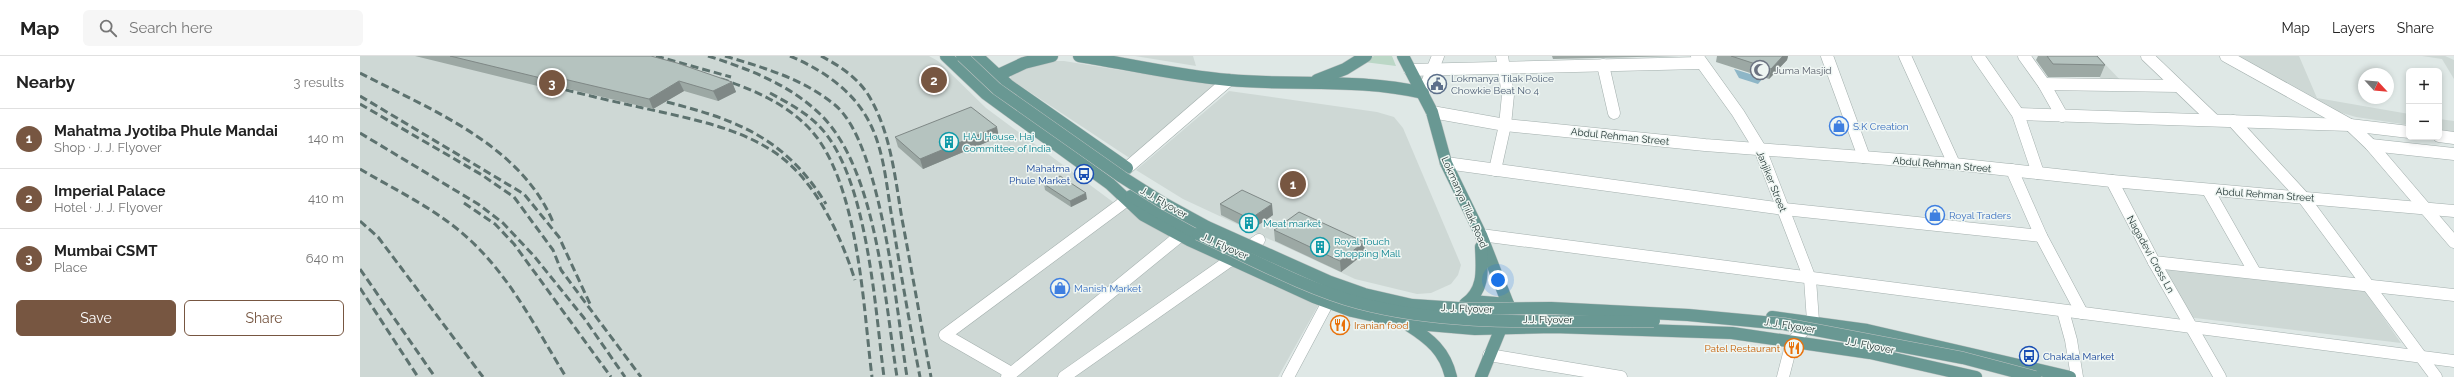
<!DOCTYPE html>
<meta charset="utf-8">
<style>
:root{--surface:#fff;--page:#f6f6f6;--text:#222;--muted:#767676;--line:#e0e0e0;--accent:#775641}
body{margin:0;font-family:Raleway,sans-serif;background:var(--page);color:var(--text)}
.controls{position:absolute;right:12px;top:12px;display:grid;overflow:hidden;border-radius:6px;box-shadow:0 2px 6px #0003}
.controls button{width:36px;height:36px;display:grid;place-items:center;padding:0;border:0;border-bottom:1px solid var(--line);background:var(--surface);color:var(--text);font:20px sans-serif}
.compass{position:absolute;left:1998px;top:12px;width:36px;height:36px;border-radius:50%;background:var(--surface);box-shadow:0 2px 6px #0003;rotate:116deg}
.you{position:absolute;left:1138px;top:224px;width:14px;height:14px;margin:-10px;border:3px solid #fff;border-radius:50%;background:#1a73e8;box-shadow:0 0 0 6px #1a73e833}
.badge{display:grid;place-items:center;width:26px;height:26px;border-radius:50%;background:var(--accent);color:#fff;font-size:13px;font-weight:700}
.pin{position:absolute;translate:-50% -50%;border:2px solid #fff;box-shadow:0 1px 4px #0006}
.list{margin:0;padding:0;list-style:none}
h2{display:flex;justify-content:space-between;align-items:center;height:52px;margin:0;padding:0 16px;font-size:17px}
h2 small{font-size:13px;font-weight:400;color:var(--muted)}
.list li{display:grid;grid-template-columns:26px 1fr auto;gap:12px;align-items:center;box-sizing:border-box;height:60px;padding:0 16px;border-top:1px solid var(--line)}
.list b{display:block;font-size:15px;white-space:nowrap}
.list p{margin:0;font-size:13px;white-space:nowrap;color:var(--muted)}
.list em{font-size:13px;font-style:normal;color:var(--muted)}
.actions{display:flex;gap:8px;padding:12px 16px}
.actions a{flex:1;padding:9px 0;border:1px solid var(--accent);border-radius:6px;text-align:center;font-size:14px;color:var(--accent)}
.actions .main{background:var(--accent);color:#fff}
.icon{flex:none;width:22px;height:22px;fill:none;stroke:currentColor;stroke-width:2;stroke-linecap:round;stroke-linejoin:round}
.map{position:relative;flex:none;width:2094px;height:321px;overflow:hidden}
header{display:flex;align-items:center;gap:24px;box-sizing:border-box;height:56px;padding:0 20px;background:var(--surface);border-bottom:1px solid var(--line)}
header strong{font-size:19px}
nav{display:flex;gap:22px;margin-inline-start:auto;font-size:14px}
.search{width:280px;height:36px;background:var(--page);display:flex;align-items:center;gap:10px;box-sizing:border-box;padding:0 14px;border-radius:6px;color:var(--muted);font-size:15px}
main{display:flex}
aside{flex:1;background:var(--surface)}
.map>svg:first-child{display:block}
</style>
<header>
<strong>Map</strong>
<div class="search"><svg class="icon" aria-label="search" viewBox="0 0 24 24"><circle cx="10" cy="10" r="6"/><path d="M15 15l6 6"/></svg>Search here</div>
<nav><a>Map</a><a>Layers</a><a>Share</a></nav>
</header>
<main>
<aside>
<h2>Nearby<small>3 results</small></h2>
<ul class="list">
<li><span class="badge">1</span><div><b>Mahatma Jyotiba Phule Mandai</b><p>Shop · J. J. Flyover</p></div><em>140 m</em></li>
<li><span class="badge">2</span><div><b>Imperial Palace</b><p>Hotel · J. J. Flyover</p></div><em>410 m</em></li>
<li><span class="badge">3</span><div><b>Mumbai CSMT</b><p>Place</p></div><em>640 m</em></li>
</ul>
<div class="actions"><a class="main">Save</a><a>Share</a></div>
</aside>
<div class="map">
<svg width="2094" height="321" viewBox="0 0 2094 321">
<rect width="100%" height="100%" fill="#dfe8e6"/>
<g fill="#ced8d5">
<polygon points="0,0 569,0 578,5 626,52 753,146 821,184 959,248 918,321 0,321"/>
<polygon points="775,0 833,0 836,10"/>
<polygon points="1874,0 1939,0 1957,42 2049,58 2049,69 1996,61 1965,52"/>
<polygon points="2062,0 2085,0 2094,4 2094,23 2082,3"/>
<polygon points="1731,1 1739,2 1765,29 1745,27 1725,5"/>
<polygon points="687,5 704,5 858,30 775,100 768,101 650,23 653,15"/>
<polygon points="869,35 1017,56 1034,61 1043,72 1101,209 1098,219 1091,228 1071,237 1057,238 995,223 823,143 776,114"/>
<polygon points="2079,63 2094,65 2094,76 2079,74"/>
<polygon points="1798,203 1998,225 2041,287 1827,261"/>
</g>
<polygon fill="#bbd7c6" points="1014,0 1032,0 1036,10 1004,6"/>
<polygon fill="#8eb6c7" points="1374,13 1403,22 1398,28 1379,22"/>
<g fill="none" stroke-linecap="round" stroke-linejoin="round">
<defs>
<g id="minor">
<polyline points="1337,0 1378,57 1400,93 1450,223 1453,265 1432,286 1423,321"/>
<polyline points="1467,0 1504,101"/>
<polyline points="1545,0 1594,108"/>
<polyline points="1618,0 1658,58 1678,117"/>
<polyline points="1664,0 1684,28 1702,60"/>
<polyline points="1787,0 1854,64"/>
<polyline points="1866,0 1990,69 2011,89 2094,186"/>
<polyline points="1243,9 1254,57"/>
<polyline points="1050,14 1340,7"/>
<polyline points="1684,28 1818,30"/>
<polyline points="1063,37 1078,0"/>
<polyline points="1072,56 1145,69 1345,89 1594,108 1752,125 2094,155"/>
<polyline points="1658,58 1990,69 2049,76"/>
<polyline points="1873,65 1942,140 2076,321"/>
<polyline points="2079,80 2094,82"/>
<polyline points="2011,89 2094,98"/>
<polyline points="1086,107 1424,153 1681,180"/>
<polyline points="767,112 869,24"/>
<polyline points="1135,114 1145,69 1148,39 1142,0"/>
<polyline points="1652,114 1681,180 1722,257"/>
<polyline points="1752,125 1794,206 1860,321"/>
<polyline points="1848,134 1894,215"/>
<polyline points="1121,179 2094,305"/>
<polyline points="1794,206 2094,239"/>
<polyline points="1703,255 1711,284 1717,321"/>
<polyline points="1129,299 1261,321"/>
<polyline points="651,317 585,279 767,144"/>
<polyline points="647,321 821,179"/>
<polyline points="704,321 899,184"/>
<polyline points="928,321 968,246"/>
</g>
<g id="major">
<polyline points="586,0 626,38 750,128 783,159 829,184 954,241 992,255 1045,267 1115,273 1193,271 1372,277 1510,297 1616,321"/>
<polyline points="617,0 648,29 767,112"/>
<path d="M 719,0 C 769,8 819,20 869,24 C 934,30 999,22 1063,37"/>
<polyline points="1043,0 1072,56 1086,107 1121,179 1148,248"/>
<polyline points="632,22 664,7 692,0"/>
<polyline points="957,24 985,13 1006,0"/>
<polyline points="771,140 838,178"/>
<polyline points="1111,245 1148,248"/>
<path d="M 1105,248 C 1125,234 1122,213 1121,191"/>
<polyline points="1412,261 1507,274 1710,321"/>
<path d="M 1048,269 C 1070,283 1085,295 1091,321"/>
<polyline points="1121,321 1141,272 1143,259 1148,248"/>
</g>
</defs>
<use href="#minor" stroke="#a3afad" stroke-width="13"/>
<use href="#major" stroke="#bdc3c2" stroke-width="13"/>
<use href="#minor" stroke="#fff" stroke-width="12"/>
<use href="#major" stroke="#699893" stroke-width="12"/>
<g stroke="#5d726f" stroke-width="3" stroke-dasharray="8 4" stroke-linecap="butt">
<polyline points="296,0 371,21"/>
<path d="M 348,0 C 389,13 431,29 462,60 C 517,116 525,246 537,321"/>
<path d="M 365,0 C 404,12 442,22 475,49 C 522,88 537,258 547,321"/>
<path d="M 430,0 C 458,12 487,30 504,57 C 525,89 526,131 533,168 C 541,219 550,270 560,321"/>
<path d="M 461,0 C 480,10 498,22 509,40 C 531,77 535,122 542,163 C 552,216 561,268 571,321"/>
<path d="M 0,17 C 71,54 160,88 193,166"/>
<path d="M 361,23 C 392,33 422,46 446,69 C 499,120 503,251 512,321"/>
<path d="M 194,31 C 222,38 251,45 279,51 C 326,62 382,71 421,101 C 458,129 481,181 495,224"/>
<path d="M 410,37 C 428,47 446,56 460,71 C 508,122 515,253 524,321"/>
<polyline points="0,40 164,138 199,181 230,248"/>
<path d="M 295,43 C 371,62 423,78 466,148"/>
<polyline points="0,48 122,119 154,141 193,194 201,214 281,321"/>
<polyline points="0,77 118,148 143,167 174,200 224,262 265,321"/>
<path d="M 0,113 C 37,135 78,154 110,184 C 151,222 177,274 206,321"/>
<polyline points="104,147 135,168 154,188 251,321"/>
<polyline points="0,165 18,181 123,321"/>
<polyline points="0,213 75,321"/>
<polyline points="0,232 58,321"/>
</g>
<defs>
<g id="major-bridge">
<polyline points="602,0 637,33 762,121 803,147 847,171 970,226 1004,238 1052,249 1113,253 1191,252 1328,259 1424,268 1603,302 1675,321"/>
<path d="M 838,178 C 888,201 946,233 999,247 C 1094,272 1196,264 1294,265"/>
</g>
</defs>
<use href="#major-bridge" stroke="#bdc3c2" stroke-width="13" stroke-linecap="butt"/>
<use href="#major-bridge" stroke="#699893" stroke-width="12"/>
</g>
<g fill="#9ca8a4">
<polygon points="55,0 291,0 372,26 376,36 358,45 324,35 293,53 196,30 190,33"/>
<polygon points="1192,0 1319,0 1193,3"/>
<polygon points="1357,0 1428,0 1427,4 1409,23 1356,6"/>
<polygon points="1678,0 1737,0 1745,9 1740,21 1688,21 1676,4"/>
<polygon points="535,81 639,81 563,113 538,91"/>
<polygon points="684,128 727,143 711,151 685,134"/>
<polygon points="860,148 913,159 891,174 861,159"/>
<polygon points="914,174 1005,197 981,216 915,185"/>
</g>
<g fill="#7f8886">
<polygon points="1423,0 1428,0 1427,4 1409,23 1411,13"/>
<polygon points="191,20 196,30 190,33 185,23"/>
<polygon points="319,25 324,35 293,53 289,43"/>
<polygon points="372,26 376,36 358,45 353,35"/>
<polygon points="637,71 639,81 563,113 560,103"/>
<polygon points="726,137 727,143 711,151 710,145"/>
<polygon points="912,148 913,159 891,174 890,163"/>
<polygon points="1004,186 1005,197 981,216 980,205"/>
</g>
<g fill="#b5c3bf" stroke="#7f8886">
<polygon points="90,0 291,0 317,7 372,26 353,35 319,25 289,43 191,20 185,23"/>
<polygon points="1371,0 1423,0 1411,13"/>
<polygon points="1687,0 1737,0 1745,9 1693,8"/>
<polygon points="611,51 637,71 560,103 535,81"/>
<polygon points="700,120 726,137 710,145 684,128"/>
<polygon points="882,134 912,148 890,163 860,148"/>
<polygon points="939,156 1004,186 980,205 914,174"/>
</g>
<defs>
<symbol id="mosque-ring" viewBox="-11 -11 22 22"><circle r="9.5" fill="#eff6f3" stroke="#6b7280" stroke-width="1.5"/><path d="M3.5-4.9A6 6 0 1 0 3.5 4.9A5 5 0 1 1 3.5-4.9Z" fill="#6b7280"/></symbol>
<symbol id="civic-ring" viewBox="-11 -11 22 22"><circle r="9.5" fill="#eff6f3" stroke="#5c6f8a" stroke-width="1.5"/><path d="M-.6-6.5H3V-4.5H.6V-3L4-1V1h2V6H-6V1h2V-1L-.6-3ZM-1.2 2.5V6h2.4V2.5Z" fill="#5c6f8a"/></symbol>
<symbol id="shop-ring" viewBox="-11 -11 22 22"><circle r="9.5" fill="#eff6f3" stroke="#3f7fe0" stroke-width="1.5"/><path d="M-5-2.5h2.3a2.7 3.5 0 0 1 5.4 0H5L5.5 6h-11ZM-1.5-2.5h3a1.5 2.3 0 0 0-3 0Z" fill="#3f7fe0"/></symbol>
<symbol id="building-ring" viewBox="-11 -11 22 22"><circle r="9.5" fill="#eff6f3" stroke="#0f9aa8" stroke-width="1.5"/><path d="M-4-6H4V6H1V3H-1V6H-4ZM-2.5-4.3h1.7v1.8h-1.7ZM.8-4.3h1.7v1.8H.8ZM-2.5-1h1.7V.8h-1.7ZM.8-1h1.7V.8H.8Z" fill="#0f9aa8"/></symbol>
<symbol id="bus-ring" viewBox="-11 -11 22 22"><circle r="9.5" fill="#eff6f3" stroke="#1a4fb4" stroke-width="1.5"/><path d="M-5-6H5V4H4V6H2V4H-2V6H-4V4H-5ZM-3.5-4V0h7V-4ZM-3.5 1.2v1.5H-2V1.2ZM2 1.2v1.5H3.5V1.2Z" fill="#1a4fb4"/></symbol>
<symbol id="restaurant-ring" viewBox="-11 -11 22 22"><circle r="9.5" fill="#eff6f3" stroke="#e8710a" stroke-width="1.5"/><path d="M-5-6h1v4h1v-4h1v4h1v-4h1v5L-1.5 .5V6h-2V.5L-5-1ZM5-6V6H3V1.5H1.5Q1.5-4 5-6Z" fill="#e8710a"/></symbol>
</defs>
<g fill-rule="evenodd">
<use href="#mosque-ring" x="1389" y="3" width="22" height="22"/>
<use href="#civic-ring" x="1066" y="17" width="22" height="22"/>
<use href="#shop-ring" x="1468" y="59" width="22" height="22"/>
<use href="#building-ring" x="578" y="75" width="22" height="22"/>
<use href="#bus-ring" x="713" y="107" width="22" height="22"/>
<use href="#shop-ring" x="1564" y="148" width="22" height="22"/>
<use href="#building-ring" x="878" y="156" width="22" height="22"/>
<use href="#building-ring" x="949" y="180" width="22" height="22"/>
<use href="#shop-ring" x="689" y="221" width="22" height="22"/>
<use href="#restaurant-ring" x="969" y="258" width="22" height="22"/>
<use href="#restaurant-ring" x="1423" y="281" width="22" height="22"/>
<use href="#bus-ring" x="1658" y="289" width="22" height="22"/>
</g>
<g text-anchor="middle" stroke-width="3" stroke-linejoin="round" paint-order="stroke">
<g font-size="10" fill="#5b616d" stroke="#eff6f3" text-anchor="start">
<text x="1414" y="18">Juma Masjid</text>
</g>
<g font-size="10" fill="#4e5e75" stroke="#eff6f3" text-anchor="start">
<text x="1091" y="26">Lokmanya Tilak Police<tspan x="1091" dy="12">Chowkie Beat No 4</tspan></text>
</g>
<g font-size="10" fill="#366cbe" stroke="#eff6f3" text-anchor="start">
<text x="1493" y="74">S.K Creation</text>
<text x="1589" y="163">Royal Traders</text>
<text x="714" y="236">Manish Market</text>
</g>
<g font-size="10" fill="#0d838f" stroke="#eff6f3" text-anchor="start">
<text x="603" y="84">HAJ House, Haj<tspan x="603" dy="12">Committee of India</tspan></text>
<text x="903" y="171">Meat market</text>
<text x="974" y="189">Royal Touch<tspan x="974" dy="12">Shopping Mall</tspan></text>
</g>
<g font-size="10" fill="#233634" stroke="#eff6f3">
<text transform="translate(1260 80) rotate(6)" y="4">Abdul Rehman Street</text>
<text transform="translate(1582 108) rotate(5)" y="4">Abdul Rehman Street</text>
<text transform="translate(1412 125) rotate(68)" y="4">Janjiker Street</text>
<text transform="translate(1905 138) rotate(4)" y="4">Abdul Rehman Street</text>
<text transform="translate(804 146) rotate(30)" y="4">J. J. Flyover</text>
<text transform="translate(1105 146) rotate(66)" y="4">Lokmanya Tilak Road</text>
<text transform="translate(865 190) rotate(24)" y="4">J.J. Flyover</text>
<text transform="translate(1791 198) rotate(61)" y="4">Nagadevi Cross Ln</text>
<text transform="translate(1107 252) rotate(2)" y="4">J. J. Flyover</text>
<text x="1188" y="267">J.J. Flyover</text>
<text transform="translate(1430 269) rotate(9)" y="4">J. J. Flyover</text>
<text transform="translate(1510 289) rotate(11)" y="4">J.J. Flyover</text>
</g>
<g font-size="10" fill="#164399" stroke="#eff6f3" text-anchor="end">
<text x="710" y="116">Mahatma<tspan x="710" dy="12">Phule Market</tspan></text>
<text x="1683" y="304" text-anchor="start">Chakala Market</text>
</g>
<g font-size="10" fill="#c56008" stroke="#eff6f3" text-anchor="start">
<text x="994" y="273">Iranian food</text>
<text x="1420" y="296" text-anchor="end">Patel Restaurant</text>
</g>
</g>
</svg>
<div class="controls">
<button>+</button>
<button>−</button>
</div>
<svg class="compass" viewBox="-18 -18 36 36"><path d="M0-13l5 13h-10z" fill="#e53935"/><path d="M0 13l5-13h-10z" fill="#767676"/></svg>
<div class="you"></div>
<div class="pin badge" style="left:933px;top:128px">1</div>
<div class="pin badge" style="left:574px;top:24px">2</div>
<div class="pin badge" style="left:192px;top:27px">3</div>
</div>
</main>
